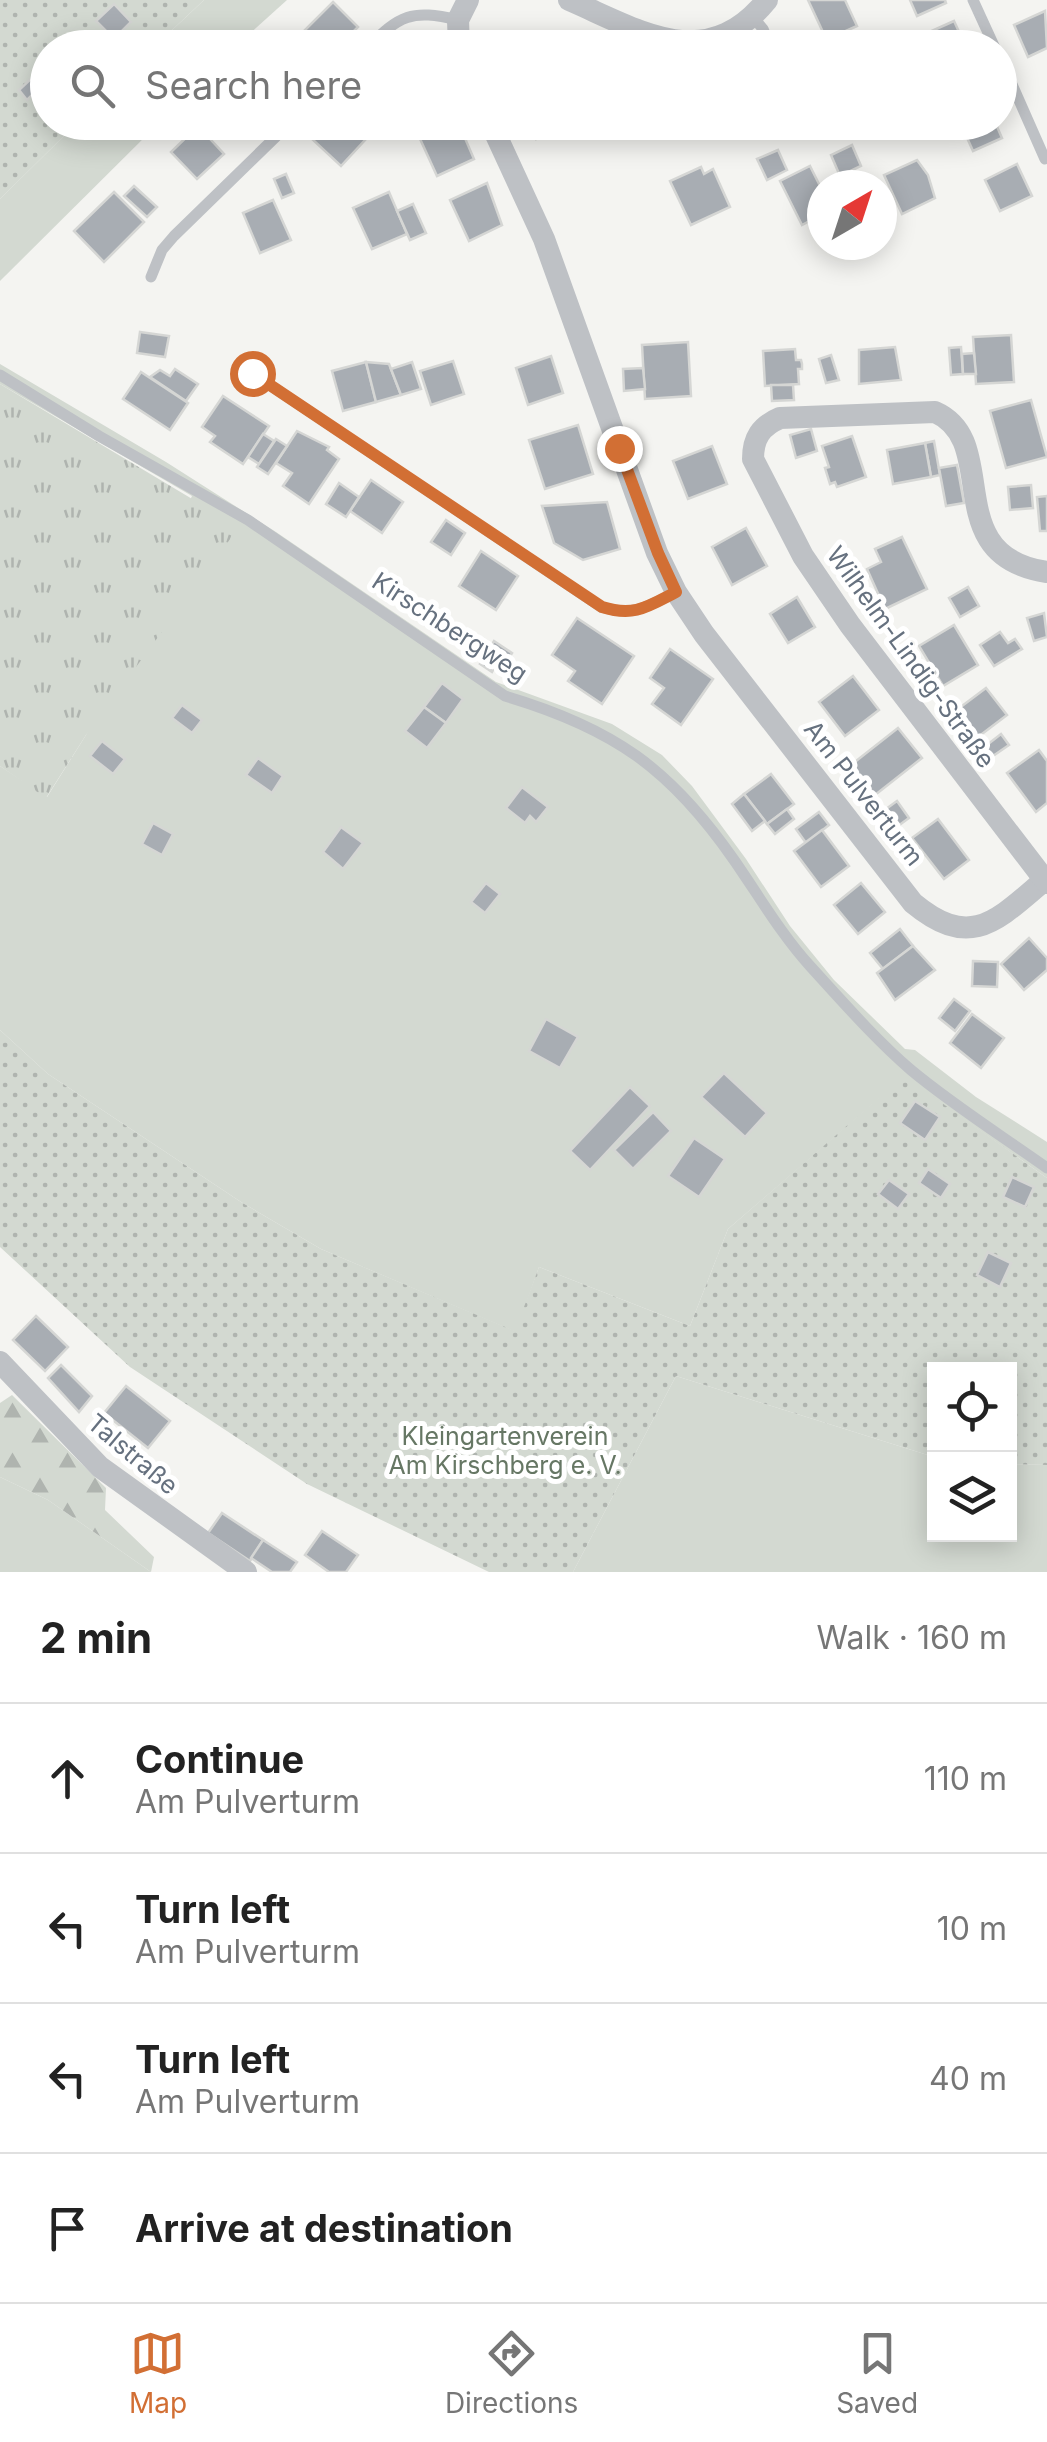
<!DOCTYPE html>
<meta charset="utf-8">
<style>
:root{--surface:#fff;--page:#f6f6f6;--text:#222;--muted:#767676;--line:#e0e0e0;--accent:#d26f34}
body{margin:0;font-family:Inter,sans-serif;background:var(--page);color:var(--text)}
.controls{position:absolute;right:30px;bottom:30px;display:grid;overflow:hidden;border-radius:0px;box-shadow:0 5px 25px #0003}
.controls button{width:90px;height:90px;display:grid;place-items:center;padding:0;border:0;border-bottom:2px solid var(--line);background:var(--surface);color:var(--text);font:50px sans-serif}
.compass{position:absolute;left:807px;top:170px;width:90px;height:90px;border-radius:50%;background:var(--surface);box-shadow:0 5px 25px #0003;rotate:39deg}
.stop{position:absolute;width:30px;height:30px;margin:-22px;border:8px solid #d26f34;border-radius:50%;background:#fff}
.stop.end{background:#d26f34;border-color:#fff;box-shadow:0 2px 10px #0008}
.list{margin:0;padding:0;list-style:none}
h2{display:flex;justify-content:space-between;align-items:center;height:130px;margin:0;padding:0 40px;font-size:42px}
h2 small{font-size:32px;font-weight:400;color:var(--muted)}
.list li{display:grid;grid-template-columns:65px 1fr auto;gap:30px;align-items:center;box-sizing:border-box;height:150px;padding:0 40px;border-top:2px solid var(--line)}
.list b{display:block;font-size:38px;white-space:nowrap}
.list p{margin:0;font-size:32px;white-space:nowrap;color:var(--muted)}
.list em{font-size:32px;font-style:normal;color:var(--muted)}
.icon{flex:none;width:55px;height:55px;fill:none;stroke:currentColor;stroke-width:2;stroke-linecap:round;stroke-linejoin:round}
.map{position:relative;flex:none;width:1047px;height:1572px;overflow:hidden}
.search{position:absolute;background:var(--surface);box-shadow:0 5px 25px #0003;left:30px;right:30px;top:30px;height:110px;display:flex;align-items:center;gap:25px;box-sizing:border-box;padding:0 35px;border-radius:55px;color:var(--muted);font-size:38px}
.sheet{height:730px;background:var(--surface)}
nav{display:flex;justify-content:space-around;align-items:center;box-sizing:border-box;height:140px;border-top:2px solid var(--line);background:var(--surface);font-size:28px;color:var(--muted)}
nav a{display:grid;justify-items:center;gap:5px}
nav .on{color:var(--accent)}
.map>svg:first-child{display:block}
</style>
<div class="map">
<svg width="1047" height="1572" viewBox="0 0 1047 1572">
<defs>
<pattern id="forest-firs" width="22" height="20" patternUnits="userSpaceOnUse" patternTransform="scale(2.5)"><rect width="22" height="20" fill="#d3d9d1"/><path d="M5 1l3.5 6h-7zM16 11l3.5 6h-7z" fill="#afb4af"/></pattern>
<pattern id="park-tufts" width="24" height="20" patternUnits="userSpaceOnUse" patternTransform="scale(2.5)"><rect width="24" height="20" fill="#d3d9d1"/><path d="M3 7l-1-3M5 7V3M7 7l1-3M15 17l-1-3M17 17v-4M19 17l1-3" fill="none" stroke="#afb4af"/></pattern>
<pattern id="garden-dots" width="8" height="8" patternUnits="userSpaceOnUse" patternTransform="scale(2.5)"><rect width="8" height="8" fill="#d3d9d1"/><path d="M2 2h.1M6 6h.1" fill="none" stroke="#afb4af" stroke-width="1.8" stroke-linecap="round"/></pattern>
</defs>
<rect width="100%" height="100%" fill="#f4f4f1"/>
<g fill="#d3d9d1">
<polygon points="204,0 287,0 235,47 154,47"/>
<polygon points="77,123 159,123 0,281 0,199"/>
<polygon points="0,364 166,462 276,532 496,682 612,724 662,755 692,786 746,859 790,926 834,980 905,1049 915,1050 976,1097 1047,1142 1047,1178 904,1077 728,1229 690,1326 539,1267 516,1332 321,1249 241,1202 48,1074 0,1030 0,766 47,797 86,735 192,496 0,384"/>
<polygon points="676,1376 934,1457 934,1534 1010,1534 1010,1464 1047,1465 1047,1572 573,1572"/>
<polygon points="0,1477 48,1500 151,1572 0,1572"/>
</g>
<polygon fill="url(#forest-firs)" points="12,1395 106,1488 105,1510 154,1557 151,1572 48,1500 0,1477 0,1403"/>
<polygon fill="url(#park-tufts)" points="0,384 239,527 86,735 46,798 0,766"/>
<g fill="url(#garden-dots)">
<polygon points="0,0 204,0 154,47 48,48 48,122 77,123 0,199"/>
<polygon points="0,1030 48,1074 241,1202 321,1249 515,1331 539,1267 690,1326 728,1229 904,1076 1047,1178 1047,1465 1010,1464 1010,1370 934,1370 934,1457 676,1376 573,1572 489,1572 307,1484 130,1367 0,1247"/>
</g>
<g fill="#a8adb3" stroke="#d5d6d4" stroke-width="2.5">
<polygon points="808,0 845,0 857,26 841,33 844,38 829,45"/>
<polygon points="910,0 945,0 946,3 917,16"/>
<polygon points="333,2 358,27 337,48 318,48 303,32"/>
<polygon points="114,4 131,22 114,39 96,21"/>
<polygon points="1045,11 1047,48 1028,57 1014,25"/>
<polygon points="954,21 960,34 965,36 966,48 931,48 925,34"/>
<polygon points="557,33 563,48 526,48 540,41"/>
<polygon points="35,75 48,89 38,101 32,95 27,100 19,90"/>
<polygon points="345,122 365,140 341,166 312,139 326,122"/>
<polygon points="433,122 458,122 474,159 437,176 416,130"/>
<polygon points="528,122 559,122 561,128 536,139"/>
<polygon points="960,122 995,122 1002,138 973,151"/>
<polygon points="198,126 224,154 197,179 171,152"/>
<polygon points="852,145 861,166 840,176 831,155"/>
<polygon points="778,150 787,170 767,180 757,159"/>
<polygon points="917,160 928,175 935,198 902,214 884,175"/>
<polygon points="1017,164 1032,196 1000,211 985,180"/>
<polygon points="810,166 822,190 822,214 802,225 780,181"/>
<polygon points="701,167 704,174 713,169 730,207 691,225 670,181"/>
<polygon points="286,174 294,193 282,198 274,179"/>
<polygon points="487,183 502,225 469,241 450,200"/>
<polygon points="134,186 157,207 147,217 124,196"/>
<polygon points="114,192 144,222 104,262 74,231"/>
<polygon points="389,192 407,234 372,249 353,208"/>
<polygon points="273,200 291,240 260,253 243,213"/>
<polygon points="413,204 426,233 410,240 397,211"/>
<polygon points="140,332 169,336 165,357 137,353"/>
<polygon points="1011,335 1014,382 976,384 973,337"/>
<polygon points="688,342 691,396 645,399 642,345"/>
<polygon points="895,347 901,380 859,384 859,350"/>
<polygon points="961,347 963,374 951,375 949,348"/>
<polygon points="795,349 796,360 801,360 802,364 802,369 798,369 799,384 765,386 763,351"/>
<polygon points="974,353 976,374 963,374 962,354"/>
<polygon points="831,355 839,380 826,383 819,359"/>
<polygon points="551,356 563,393 528,405 516,368"/>
<polygon points="453,361 464,394 431,405 420,371"/>
<polygon points="366,362 376,402 343,411 332,371"/>
<polygon points="366,362 389,364 401,395 376,402"/>
<polygon points="412,362 421,389 401,395 391,369"/>
<polygon points="643,368 645,389 624,391 623,369"/>
<polygon points="175,369 198,384 186,401 150,377 160,370 170,376"/>
<polygon points="141,372 188,403 170,430 123,399"/>
<polygon points="771,385 793,385 794,400 772,401"/>
<polygon points="223,396 269,426 243,464 210,442 215,436 202,427"/>
<polygon points="1031,400 1047,457 1006,468 990,411"/>
<polygon points="578,425 593,474 545,489 529,440"/>
<polygon points="811,429 817,451 796,458 790,435"/>
<polygon points="297,431 329,447 327,450 339,459 309,504 283,486 292,473 276,463"/>
<polygon points="263,434 274,441 259,464 248,457"/>
<polygon points="852,436 866,477 837,487 835,482 830,484 825,468 829,467 822,446"/>
<polygon points="276,439 287,446 268,474 257,467"/>
<polygon points="934,441 940,475 931,477 925,443"/>
<polygon points="925,443 931,477 893,484 887,450"/>
<polygon points="712,446 727,484 688,499 673,461"/>
<polygon points="957,465 964,503 946,506 939,468"/>
<polygon points="371,480 403,502 382,533 350,511"/>
<polygon points="339,483 359,497 346,517 326,504"/>
<polygon points="1031,485 1033,508 1010,510 1008,487"/>
<polygon points="1047,496 1047,531 1040,531 1037,497"/>
<polygon points="607,502 620,549 583,560 554,543 542,506"/>
<polygon points="446,520 465,533 451,555 431,542"/>
<polygon points="746,528 767,566 732,585 712,547"/>
<polygon points="902,537 927,589 885,609 867,569 881,562 875,549"/>
<polygon points="481,551 518,576 496,610 459,586"/>
<polygon points="968,587 979,606 960,617 949,598"/>
<polygon points="797,597 815,627 788,643 770,614"/>
<polygon points="1044,613 1047,637 1034,641 1027,618"/>
<polygon points="577,618 634,656 602,704 568,681 575,671 552,655"/>
<polygon points="954,625 978,665 943,686 919,646"/>
<polygon points="1000,632 1008,643 1015,639 1022,649 994,666 980,645"/>
<polygon points="494,641 512,653 503,667 497,663 492,672 480,664"/>
<polygon points="670,649 713,679 681,725 652,704 664,688 650,678"/>
<polygon points="853,676 879,710 845,736 819,702"/>
<polygon points="442,683 463,699 446,723 424,707"/>
<polygon points="986,688 1007,715 974,740 954,712"/>
<polygon points="182,705 202,720 192,733 172,718"/>
<polygon points="424,707 446,723 427,748 405,731"/>
<polygon points="898,728 922,758 875,795 851,765"/>
<polygon points="1001,734 1009,745 990,758 983,748"/>
<polygon points="102,741 125,759 113,774 90,756"/>
<polygon points="1039,750 1047,761 1047,803 1036,812 1007,773"/>
<polygon points="258,758 283,776 272,793 246,775"/>
<polygon points="771,774 794,804 767,824 744,794"/>
<polygon points="522,787 548,807 536,822 530,816 525,823 506,808"/>
<polygon points="744,794 765,821 752,831 732,804"/>
<polygon points="897,801 909,818 887,834 875,817"/>
<polygon points="787,809 794,819 775,834 767,824"/>
<polygon points="819,812 829,825 806,843 796,829"/>
<polygon points="938,819 969,860 944,879 912,838"/>
<polygon points="153,823 173,834 162,855 142,844"/>
<polygon points="341,827 363,843 343,869 323,852"/>
<polygon points="822,830 849,866 821,887 794,851"/>
<polygon points="486,883 500,894 485,913 471,902"/>
<polygon points="861,883 885,912 858,934 834,905"/>
<polygon points="900,929 913,946 883,969 870,953"/>
<polygon points="1029,938 1047,958 1047,970 1024,990 1001,964"/>
<polygon points="913,946 935,970 895,1000 877,973"/>
<polygon points="973,961 998,962 997,987 972,986"/>
<polygon points="954,999 970,1011 955,1031 939,1018"/>
<polygon points="972,1014 1004,1038 981,1068 950,1043"/>
<polygon points="546,1019 578,1037 560,1068 529,1051"/>
<polygon points="724,1073 767,1113 745,1137 701,1097"/>
<polygon points="630,1087 650,1106 590,1170 570,1151"/>
<polygon points="915,1101 940,1117 925,1140 900,1123"/>
<polygon points="653,1112 671,1131 633,1169 614,1150"/>
<polygon points="694,1138 725,1159 699,1197 668,1176"/>
<polygon points="928,1169 950,1184 941,1198 919,1183"/>
<polygon points="1012,1177 1034,1187 1025,1207 1003,1197"/>
<polygon points="889,1180 909,1194 898,1209 878,1194"/>
<polygon points="988,1252 1011,1263 1000,1287 977,1275"/>
<polygon points="36,1316 68,1347 45,1371 13,1340"/>
<polygon points="61,1365 92,1396 79,1412 48,1378"/>
<polygon points="126,1386 170,1421 148,1448 104,1413"/>
<polygon points="222,1513 263,1540 250,1561 208,1533"/>
<polygon points="322,1531 358,1555 346,1572 329,1572 305,1555"/>
<polygon points="263,1540 297,1562 290,1572 272,1572 251,1558"/>
</g>
<g fill="none" stroke-linecap="round" stroke-linejoin="round">
<g stroke="#bec1c5" stroke-width="11">
<polyline points="973,0 995,48"/>
<polyline points="753,17 763,29 771,48"/>
<path d="M 367,48 C 400,15 411,9 458,20"/>
<polyline points="1000,57 1045,159"/>
<polyline points="805,122 810,132"/>
<polyline points="151,277 162,250 174,236 291,122"/>
<path d="M 252,373 L 601,607 C 634,617 647,607 676,592"/>
<path d="M 0,375 L 99,436 L 248,520 L 505,696 C 613,728 670,768 734,860 C 759,896 781,934 810,966 C 842,1001 875,1039 911,1070 C 953,1105 1002,1136 1047,1168"/>
</g>
<g stroke="#bec1c5" stroke-width="22">
<path d="M 569,0 C 641,31 706,75 767,0"/>
<polyline points="459,48 458,20 468,0"/>
<path d="M 490,122 L 544,239 L 657,553 L 676,592 L 704,634 L 913,903 C 972,952 998,919 1047,878"/>
<path d="M 1047,572 C 937,556 1003,442 935,412 L 780,418 C 761,426 753,438 753,459 L 803,556 L 850,625 L 1047,883"/>
<polyline points="0,1362 100,1467 246,1572"/>
</g>
</g>
<g fill="none" stroke-linecap="round" stroke-linejoin="round">
<path stroke="#d26f34" stroke-width="12" d="M 252,373 L 602,607 C 634,617 647,607 676,592 L 658,553 L 619,448"/>
</g>
<g text-anchor="middle" stroke-width="10" stroke-linejoin="round" paint-order="stroke">
<g font-size="25" fill="#66717f" stroke="#fff">
<text transform="translate(450 627) rotate(33)" y="9">Kirschbergweg</text>
<text transform="translate(911 657) rotate(54)" y="9">Wilhelm-Lindig-Straße</text>
<text transform="translate(864 793) rotate(52)" y="9">Am Pulverturm</text>
<text transform="translate(133 1454) rotate(40)" y="9">Talstraße</text>
</g>
<g font-size="25" fill="#667764" stroke="#fff">
<text x="505" y="1445">Kleingartenverein<tspan x="505" dy="29">Am Kirschberg e. V.</tspan></text>
</g>
</g>
</svg>
<div class="controls">
<button><svg class="icon" aria-label="locate" viewBox="0 0 24 24"><circle cx="12" cy="12" r="6"/><path d="M12 2v4M12 18v4M2 12h4M18 12h4"/></svg></button>
<button><svg class="icon" aria-label="layers" viewBox="0 0 24 24"><path d="M12 4l9 5-9 5-9-5zM3 14l9 5 9-5"/></svg></button>
</div>
<svg class="compass" viewBox="-18 -18 36 36"><path d="M0-13l5 13h-10z" fill="#e53935"/><path d="M0 13l5-13h-10z" fill="#767676"/></svg>
<div class="stop" style="left:252px;top:373px"></div>
<div class="stop end" style="left:619px;top:448px"></div>
<div class="search"><svg class="icon" aria-label="search" viewBox="0 0 24 24"><circle cx="10" cy="10" r="6"/><path d="M15 15l6 6"/></svg>Search here</div>
</div>
<section class="sheet">
<h2>2 min<small>Walk · 160 m</small></h2>
<ul class="list">
<li><svg class="icon" aria-label="ahead" viewBox="0 0 24 24"><path d="M12 20V5M6 11l6-6 6 6"/></svg><div><b>Continue</b><p>Am Pulverturm</p></div><em>110 m</em></li>
<li><svg class="icon" aria-label="left" viewBox="0 0 24 24"><path d="M17 20v-9H6M10 6l-5 5 5 5"/></svg><div><b>Turn left</b><p>Am Pulverturm</p></div><em>10 m</em></li>
<li><svg class="icon" aria-label="left" viewBox="0 0 24 24"><path d="M17 20v-9H6M10 6l-5 5 5 5"/></svg><div><b>Turn left</b><p>Am Pulverturm</p></div><em>40 m</em></li>
<li><svg class="icon" aria-label="arrive" viewBox="0 0 24 24"><path d="M6 21V4h12l-3 4 3 4H6"/></svg><div><b>Arrive at destination</b></div></li>
</ul>
</section>
<nav>
<a class="on"><svg class="icon" aria-label="map" viewBox="0 0 24 24"><path d="M3 6l6-2 6 2 6-2v14l-6 2-6-2-6 2zM9 4v14M15 6v14"/></svg>Map</a>
<a><svg class="icon" aria-label="directions" viewBox="0 0 24 24"><path d="M12 3l9 9-9 9-9-9zM9 14v-3h6M13 9l2 2-2 2"/></svg>Directions</a>
<a><svg class="icon" aria-label="saved" viewBox="0 0 24 24"><path d="M7 4h10v16l-5-4-5 4z"/></svg>Saved</a>
</nav>
